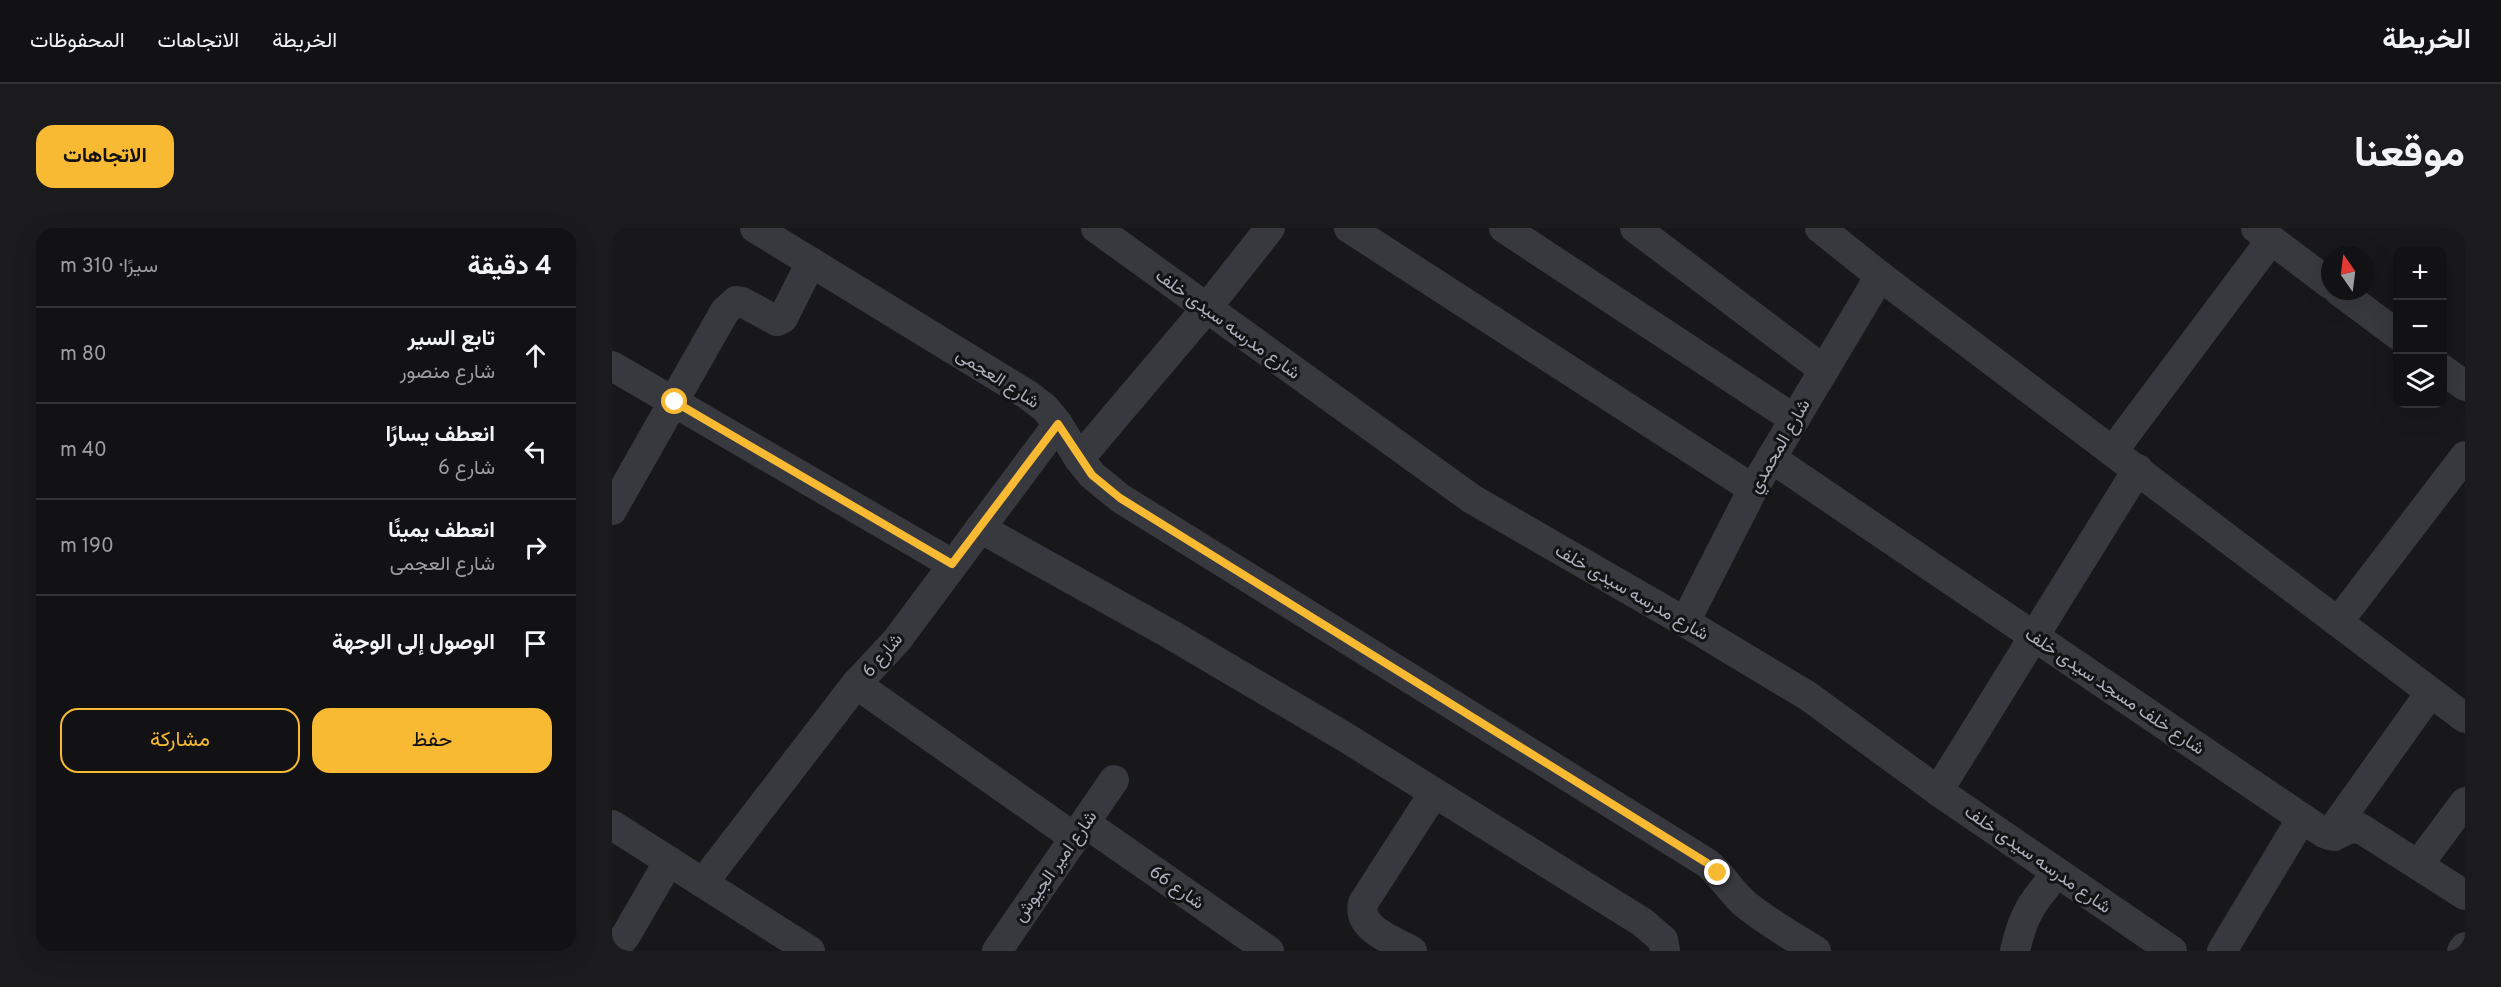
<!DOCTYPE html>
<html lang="ar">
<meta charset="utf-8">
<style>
:root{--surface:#121214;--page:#1b1b1d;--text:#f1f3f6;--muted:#9c9ea0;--line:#313234;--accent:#f7ba32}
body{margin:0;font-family:Overpass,Vazirmatn,sans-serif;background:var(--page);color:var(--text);direction:rtl}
.controls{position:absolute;right:18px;top:18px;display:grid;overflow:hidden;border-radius:12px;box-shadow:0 6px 24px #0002}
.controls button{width:54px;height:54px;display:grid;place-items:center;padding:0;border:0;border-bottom:2px solid var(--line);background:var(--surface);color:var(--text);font:30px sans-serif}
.compass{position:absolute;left:1709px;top:18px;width:54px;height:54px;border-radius:50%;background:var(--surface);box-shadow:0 6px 24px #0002;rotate:346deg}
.stop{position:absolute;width:18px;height:18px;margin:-14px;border:4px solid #f7ba32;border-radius:50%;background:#fff}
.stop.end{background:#f7ba32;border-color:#fff;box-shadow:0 2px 6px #0008}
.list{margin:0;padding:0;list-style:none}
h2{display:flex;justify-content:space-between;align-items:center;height:78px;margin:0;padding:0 24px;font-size:26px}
h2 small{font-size:20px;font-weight:400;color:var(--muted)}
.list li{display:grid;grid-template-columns:39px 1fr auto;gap:18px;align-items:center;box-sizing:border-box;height:96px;padding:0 24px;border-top:2px solid var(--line)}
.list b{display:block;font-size:22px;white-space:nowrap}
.list p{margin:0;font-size:20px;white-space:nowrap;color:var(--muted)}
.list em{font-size:20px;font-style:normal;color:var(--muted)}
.actions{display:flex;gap:12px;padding:18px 24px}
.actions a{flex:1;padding:14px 0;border:2px solid var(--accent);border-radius:18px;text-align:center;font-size:21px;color:var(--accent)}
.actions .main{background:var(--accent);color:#111}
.icon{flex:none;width:33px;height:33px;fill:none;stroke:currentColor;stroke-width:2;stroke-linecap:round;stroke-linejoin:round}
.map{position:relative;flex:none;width:1853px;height:723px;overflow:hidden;direction:ltr;border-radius:18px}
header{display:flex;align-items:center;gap:36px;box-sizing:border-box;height:84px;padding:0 30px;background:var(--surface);border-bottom:2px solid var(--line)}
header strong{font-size:28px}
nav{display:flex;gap:33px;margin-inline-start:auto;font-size:21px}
.intro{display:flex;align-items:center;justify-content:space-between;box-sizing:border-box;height:144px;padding:0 36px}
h1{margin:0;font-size:42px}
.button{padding:15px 27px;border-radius:18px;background:var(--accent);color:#111;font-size:21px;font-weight:700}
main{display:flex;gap:36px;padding:0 36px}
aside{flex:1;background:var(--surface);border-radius:18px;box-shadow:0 6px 24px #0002}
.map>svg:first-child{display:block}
</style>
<header>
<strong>الخريطة</strong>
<nav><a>الخريطة</a><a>الاتجاهات</a><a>المحفوظات</a></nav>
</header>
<div class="intro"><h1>موقعنا</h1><a class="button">الاتجاهات</a></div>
<main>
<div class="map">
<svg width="1853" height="723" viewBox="0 0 1853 723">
<rect width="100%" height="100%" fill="#18181a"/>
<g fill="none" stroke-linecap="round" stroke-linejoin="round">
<g stroke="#38393f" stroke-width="30">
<path d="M 143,0 L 416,167 L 433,180 L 446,196 L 467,231 L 480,247 L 508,270 L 1095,635 C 1110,647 1119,664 1133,676 C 1155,694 1180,708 1204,723"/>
<polyline points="484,0 860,271 1073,394 1196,468 1326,563 1560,723"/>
<polyline points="737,0 1141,261"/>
<polyline points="892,0 1182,191"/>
<polyline points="1023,0 1212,142"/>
<polyline points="1208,0 1268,48 1853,490"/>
<polyline points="1644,0 1718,56"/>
<polyline points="1727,63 1786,107"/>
<polyline points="0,138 340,336"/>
<polyline points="1830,141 1853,158"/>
<polyline points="1501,223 1659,12"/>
<polyline points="1159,230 1712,605 1722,608 1736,601 1748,600 1853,667"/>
<polyline points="467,231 594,81 658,0"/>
<polyline points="0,282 113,83 124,73 130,74 165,93 171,90 199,34"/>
<polyline points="368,300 558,406 733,509 1030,694 1051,712 1053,723"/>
<polyline points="1073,394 1141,261 1268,48"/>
<polyline points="1726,394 1853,228"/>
<polyline points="244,456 463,610"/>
<polyline points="1326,563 1526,241"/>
<polyline points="473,595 657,723"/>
<polyline points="0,597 198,723"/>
<polyline points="1717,607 1818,465"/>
<polyline points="1806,637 1853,574"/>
<polyline points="91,655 244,456 285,412 446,196"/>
<polyline points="1,723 14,707 57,633"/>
<polyline points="385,723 502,552"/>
<path d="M 800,723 C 782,713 745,701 751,675 L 822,565"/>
<path d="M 1403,723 C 1411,686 1421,673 1445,645"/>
<polyline points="1610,723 1690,590"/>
<polyline points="1850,723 1853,719"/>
</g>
</g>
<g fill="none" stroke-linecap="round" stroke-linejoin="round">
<polyline stroke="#f7ba32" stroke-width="8" points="63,174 340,336 446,196 480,247 508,270 1095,635 1106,645"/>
</g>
<g text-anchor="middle" stroke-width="6" stroke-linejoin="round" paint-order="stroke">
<g font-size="18" fill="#a9aeba" stroke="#131215">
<text transform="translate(616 96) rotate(36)" y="6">شارع مدرسه سيدى خلف</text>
<text transform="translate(386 150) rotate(33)" y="6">شارع العجمى</text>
<text transform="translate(1167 218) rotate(-60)" y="6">شارع المحمدي</text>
<text transform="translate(1020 364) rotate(30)" y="6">شارع مدرسه سيدى خلف</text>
<text transform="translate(270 427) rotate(-49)" y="6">شارع 6</text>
<text transform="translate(1503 463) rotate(34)" y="6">شارع خلف مسجد سيدى خلف</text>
<text transform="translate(1426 631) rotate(35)" y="6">شارع مدرسه سيدى خلف</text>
<text transform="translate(443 638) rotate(-55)" y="6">شارع امير الجيوش</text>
<text transform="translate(565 659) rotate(35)" y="6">شارع 66</text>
</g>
</g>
</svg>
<div class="controls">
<button>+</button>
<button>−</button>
<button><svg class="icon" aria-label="layers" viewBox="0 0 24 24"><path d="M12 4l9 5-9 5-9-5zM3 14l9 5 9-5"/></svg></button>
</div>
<svg class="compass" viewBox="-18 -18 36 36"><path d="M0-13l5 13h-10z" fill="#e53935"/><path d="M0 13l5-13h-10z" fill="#9c9ea0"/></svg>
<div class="stop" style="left:63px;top:174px"></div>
<div class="stop end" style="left:1106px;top:645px"></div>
</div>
<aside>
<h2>4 دقيقة<small>سيرًا · 310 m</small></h2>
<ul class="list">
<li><svg class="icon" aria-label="ahead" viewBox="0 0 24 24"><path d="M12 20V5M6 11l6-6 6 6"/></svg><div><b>تابع السير</b><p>شارع منصور</p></div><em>80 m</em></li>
<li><svg class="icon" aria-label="left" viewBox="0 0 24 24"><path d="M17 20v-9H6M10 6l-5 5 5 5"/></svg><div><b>انعطف يسارًا</b><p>شارع 6</p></div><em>40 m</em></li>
<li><svg class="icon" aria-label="right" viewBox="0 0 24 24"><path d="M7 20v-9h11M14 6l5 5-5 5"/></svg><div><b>انعطف يمينًا</b><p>شارع العجمى</p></div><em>190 m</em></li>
<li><svg class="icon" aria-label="arrive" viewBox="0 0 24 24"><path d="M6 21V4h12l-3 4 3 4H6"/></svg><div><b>الوصول إلى الوجهة</b></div></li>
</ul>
<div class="actions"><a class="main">حفظ</a><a>مشاركة</a></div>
</aside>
</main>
